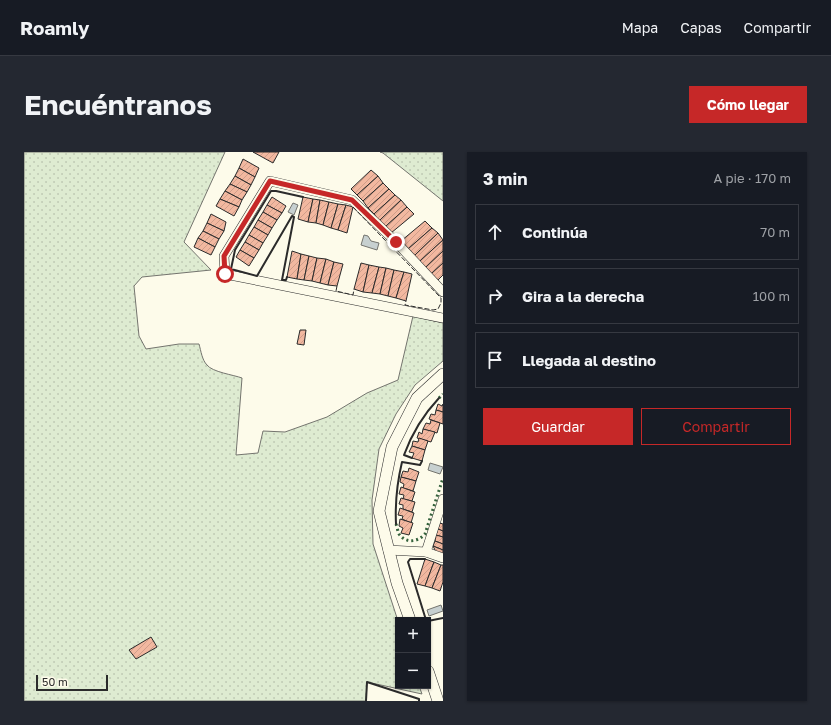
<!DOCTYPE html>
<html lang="es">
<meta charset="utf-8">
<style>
:root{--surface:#171b24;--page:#242831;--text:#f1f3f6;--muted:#9ea1a6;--line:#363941;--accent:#c62828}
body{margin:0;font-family:"Golos Text",sans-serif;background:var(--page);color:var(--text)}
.controls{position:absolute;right:12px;bottom:12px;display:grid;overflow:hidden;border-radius:0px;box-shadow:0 1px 3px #0004}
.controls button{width:36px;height:36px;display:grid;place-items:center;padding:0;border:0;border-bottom:1px solid var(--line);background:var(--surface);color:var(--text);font:20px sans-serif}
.scale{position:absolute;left:12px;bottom:10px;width:72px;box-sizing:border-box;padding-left:4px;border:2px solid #2b2b2b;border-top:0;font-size:11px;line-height:14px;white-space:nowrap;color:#2b2b2b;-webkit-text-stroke:3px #fdfbea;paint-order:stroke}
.stop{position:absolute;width:12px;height:12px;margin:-9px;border:3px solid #c62828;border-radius:50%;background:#fff}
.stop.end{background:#c62828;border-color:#fff;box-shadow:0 1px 4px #0008}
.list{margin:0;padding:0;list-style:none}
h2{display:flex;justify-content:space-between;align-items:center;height:52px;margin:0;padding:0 16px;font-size:17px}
h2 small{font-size:13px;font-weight:400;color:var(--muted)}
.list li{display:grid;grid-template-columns:26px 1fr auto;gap:12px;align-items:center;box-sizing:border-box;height:56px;margin:0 8px 8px;padding:0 8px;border:1px solid var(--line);border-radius:0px}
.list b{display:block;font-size:15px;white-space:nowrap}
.list em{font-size:13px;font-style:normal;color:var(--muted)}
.actions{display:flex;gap:8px;padding:12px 16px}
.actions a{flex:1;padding:9px 0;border:1px solid var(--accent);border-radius:0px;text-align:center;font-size:14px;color:var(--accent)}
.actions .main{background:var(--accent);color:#fff}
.icon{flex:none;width:22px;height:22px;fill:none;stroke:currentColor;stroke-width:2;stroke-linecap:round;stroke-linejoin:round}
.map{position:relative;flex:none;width:419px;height:549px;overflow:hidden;border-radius:0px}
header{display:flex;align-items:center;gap:24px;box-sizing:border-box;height:56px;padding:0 20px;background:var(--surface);border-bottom:1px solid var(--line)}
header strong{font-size:19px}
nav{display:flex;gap:22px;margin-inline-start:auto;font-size:14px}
.intro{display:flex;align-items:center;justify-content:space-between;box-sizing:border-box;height:96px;padding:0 24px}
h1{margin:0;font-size:28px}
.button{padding:10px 18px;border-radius:0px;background:var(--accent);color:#fff;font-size:14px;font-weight:700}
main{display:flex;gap:24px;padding:0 24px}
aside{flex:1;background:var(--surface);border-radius:0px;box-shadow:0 1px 3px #0004}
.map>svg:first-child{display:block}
</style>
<header>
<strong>Roamly</strong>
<nav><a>Mapa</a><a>Capas</a><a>Compartir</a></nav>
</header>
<div class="intro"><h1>Encuéntranos</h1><a class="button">Cómo llegar</a></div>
<main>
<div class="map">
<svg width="419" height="549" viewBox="0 0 419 549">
<defs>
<pattern id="grass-dots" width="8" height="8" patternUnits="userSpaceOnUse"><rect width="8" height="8" fill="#deebd1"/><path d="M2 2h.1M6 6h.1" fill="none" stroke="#bfcab4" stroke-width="1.8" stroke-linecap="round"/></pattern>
<pattern id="building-hatch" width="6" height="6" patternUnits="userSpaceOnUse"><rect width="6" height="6" fill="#f2b8a0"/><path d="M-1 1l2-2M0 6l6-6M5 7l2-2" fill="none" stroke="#d09e8a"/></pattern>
</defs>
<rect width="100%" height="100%" fill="#fdfbea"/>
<g fill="url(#grass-dots)" stroke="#74746e">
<path d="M 0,0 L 201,0 L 160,90 L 187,118 L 118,125 L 110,134 L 115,184 L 122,197 L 155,192 L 175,192 C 177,199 178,208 183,213 C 188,220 210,223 218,226 L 212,303 L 234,301 L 239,279 L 261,280 L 303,265 L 343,241 L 374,228 L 389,164 L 419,171 L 419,209 L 391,233 L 372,262 L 355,297 L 348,348 L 349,392 L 374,469 L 374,534 L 395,534 L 398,542 L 343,530 L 342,549 L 0,549 Z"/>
<polygon points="356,0 419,0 419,49 359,1"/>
</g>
<g fill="#c7d0d0" stroke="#74746e">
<polygon points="269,51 274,53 270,63 264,60"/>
<polygon points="340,83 344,84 347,89 355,91 353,98 337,93"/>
<polygon points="406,311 419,315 416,322 404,318"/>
<polygon points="417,453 419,459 405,464 403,458"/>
</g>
<g fill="url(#building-hatch)" stroke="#2b2b2b">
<polygon points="229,0 255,0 249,11"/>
<polygon points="219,7 235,16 231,25 215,16"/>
<polygon points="215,16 231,25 227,33 211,24"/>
<polygon points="347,18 354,24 333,43 327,37"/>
<polygon points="211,24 227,33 223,40 206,32"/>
<polygon points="354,24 359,31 339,49 333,43"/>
<polygon points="359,31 365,37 344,56 339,49"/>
<polygon points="206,32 223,40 218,48 201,39"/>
<polygon points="365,37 371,43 350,62 344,56"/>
<polygon points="201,39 218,48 215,55 196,47"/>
<polygon points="371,43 377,48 355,69 350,62"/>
<polygon points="248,45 262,54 258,61 243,53"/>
<polygon points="279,45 289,47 284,70 274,67"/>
<polygon points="196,47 215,55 210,64 192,54"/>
<polygon points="289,47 296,48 292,71 284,70"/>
<polygon points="296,48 305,50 299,73 292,71"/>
<polygon points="377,48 383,55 361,75 355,69"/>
<polygon points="305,50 314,52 307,76 299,73"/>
<polygon points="314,52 322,53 314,78 307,76"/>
<polygon points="243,53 258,61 253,68 239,60"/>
<polygon points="322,53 329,55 323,81 314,78"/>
<polygon points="383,55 390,62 367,81 361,75"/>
<polygon points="239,60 253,68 248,76 234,68"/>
<polygon points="187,62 202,70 200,79 183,71"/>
<polygon points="234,68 248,76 244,83 230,75"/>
<polygon points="401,69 408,76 384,97 377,89"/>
<polygon points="183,71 200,79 195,87 179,79"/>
<polygon points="230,75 244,83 239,91 225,83"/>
<polygon points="408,76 414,81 390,104 384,97"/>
<polygon points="179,79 195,87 191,95 174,86"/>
<polygon points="414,81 419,88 396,109 390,104"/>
<polygon points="225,83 239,91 235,98 221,90"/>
<polygon points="174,86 191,95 187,103 170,95"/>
<polygon points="419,88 419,99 401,116 396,109"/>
<polygon points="221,90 235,98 230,106 216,98"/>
<polygon points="216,98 230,106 225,114 212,105"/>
<polygon points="268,99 277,102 273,127 263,125"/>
<polygon points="419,99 419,111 407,122 401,116"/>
<polygon points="277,102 285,104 280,128 273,127"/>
<polygon points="285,104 293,106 288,129 280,128"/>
<polygon points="293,106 302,107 296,131 288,129"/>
<polygon points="302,107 310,110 304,133 296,131"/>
<polygon points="310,110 319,112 313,134 304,133"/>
<polygon points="337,111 345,113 339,140 330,137"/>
<polygon points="419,111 419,123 413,129 407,122"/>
<polygon points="345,113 355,115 348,141 339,140"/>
<polygon points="355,115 362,116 356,142 348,141"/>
<polygon points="362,116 370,118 364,144 356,142"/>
<polygon points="370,118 380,120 372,146 364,144"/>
<polygon points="380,120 388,122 382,149 372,146"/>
<polygon points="276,178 282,178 280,193 273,192"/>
<polygon points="414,252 418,254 419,252 419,260 412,258"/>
<polygon points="412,258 419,260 419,272 405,267 407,262 411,263"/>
<polygon points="407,268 416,271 413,281 399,277 402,271 406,272"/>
<polygon points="399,277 411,280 407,290 393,286 395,280 398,282"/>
<polygon points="395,286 404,289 401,298 388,294 389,289 394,290"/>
<polygon points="388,294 401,298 398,309 388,306 390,301 385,300"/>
<polygon points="385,316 395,320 392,329 377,325 379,319 384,320"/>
<polygon points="377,325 392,329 389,339 379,336 380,332 376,330"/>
<polygon points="377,335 391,340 388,349 379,347 380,343 375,342"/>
<polygon points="377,346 391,350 388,360 379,357 379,353 375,352"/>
<polygon points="376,356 390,361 387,371 378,367 379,364 374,363"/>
<polygon points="376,367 389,371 385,383 377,381 379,376 375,374"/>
<polygon points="416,371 419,372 419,379 414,377"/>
<polygon points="414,377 419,379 419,385 412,383"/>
<polygon points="412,383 419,385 419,392 411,389"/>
<polygon points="411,389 419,392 419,398 409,394"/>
<polygon points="409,394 419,398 419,404 413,402"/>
<polygon points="401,407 410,410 401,434 393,432"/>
<polygon points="410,410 417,413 408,436 401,434"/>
<polygon points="417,413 419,413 419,430 416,439 408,436"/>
<polygon points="127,485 133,495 112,507 105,498"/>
</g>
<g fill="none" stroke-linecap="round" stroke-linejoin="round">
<defs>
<g id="minor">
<polyline points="419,140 372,90 328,48 246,29 200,104 201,122 419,166"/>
<polyline points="364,398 402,400 419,406"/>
<polyline points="402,400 419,347"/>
</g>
<g id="tertiary">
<polyline points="386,468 373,431 355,359 368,295 393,246 419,222"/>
<polyline points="404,519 414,549"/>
</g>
</defs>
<use href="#minor" stroke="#2b2b2b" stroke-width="10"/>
<use href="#tertiary" stroke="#2b2b2b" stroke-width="12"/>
<use href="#minor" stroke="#fdfbea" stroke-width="9"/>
<use href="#tertiary" stroke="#fdfbea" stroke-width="11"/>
<g stroke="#34623c" stroke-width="3" stroke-dasharray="2 3" stroke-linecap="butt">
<polyline points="415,246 419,242"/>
<path d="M 372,372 C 373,375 374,380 375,382 C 382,392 394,390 401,382 L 419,326"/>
</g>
<g stroke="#2b2b2b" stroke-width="1" stroke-dasharray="5 2" stroke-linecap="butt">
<polyline points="329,55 417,146 417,151 414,157 409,158 381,153 382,149"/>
<polyline points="313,134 312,139 329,143 330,137"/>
</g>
<g stroke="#2b2b2b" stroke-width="2">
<polyline points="263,125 262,128 258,128 270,65 268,64 233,124 207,117 211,98 247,39 252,39 279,45"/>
<path d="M 388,306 L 380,303 C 388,281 399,263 415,246"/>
<path d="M 372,372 C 371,351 373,331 378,310 L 396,313 L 398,309"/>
<polyline points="401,407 386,407 384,410 402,468"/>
<polyline points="404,469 419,466"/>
<polyline points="342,549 343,530 395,547 395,549"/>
</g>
</g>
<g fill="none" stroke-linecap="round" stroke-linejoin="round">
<polyline stroke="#c62828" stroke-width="5" points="201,122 200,104 246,29 328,48 372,90"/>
</g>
</svg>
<div class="controls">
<button>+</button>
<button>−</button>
</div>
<div class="scale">50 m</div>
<div class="stop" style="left:201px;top:122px"></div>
<div class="stop end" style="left:372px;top:90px"></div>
</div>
<aside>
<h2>3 min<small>A pie · 170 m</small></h2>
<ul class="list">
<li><svg class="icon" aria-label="ahead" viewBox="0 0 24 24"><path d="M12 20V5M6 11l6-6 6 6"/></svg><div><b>Continúa</b></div><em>70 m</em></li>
<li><svg class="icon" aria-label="right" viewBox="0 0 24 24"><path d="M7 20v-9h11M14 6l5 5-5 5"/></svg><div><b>Gira a la derecha</b></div><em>100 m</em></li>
<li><svg class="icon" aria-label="arrive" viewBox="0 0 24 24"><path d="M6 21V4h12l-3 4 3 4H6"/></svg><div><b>Llegada al destino</b></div></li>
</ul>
<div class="actions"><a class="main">Guardar</a><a>Compartir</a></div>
</aside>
</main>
